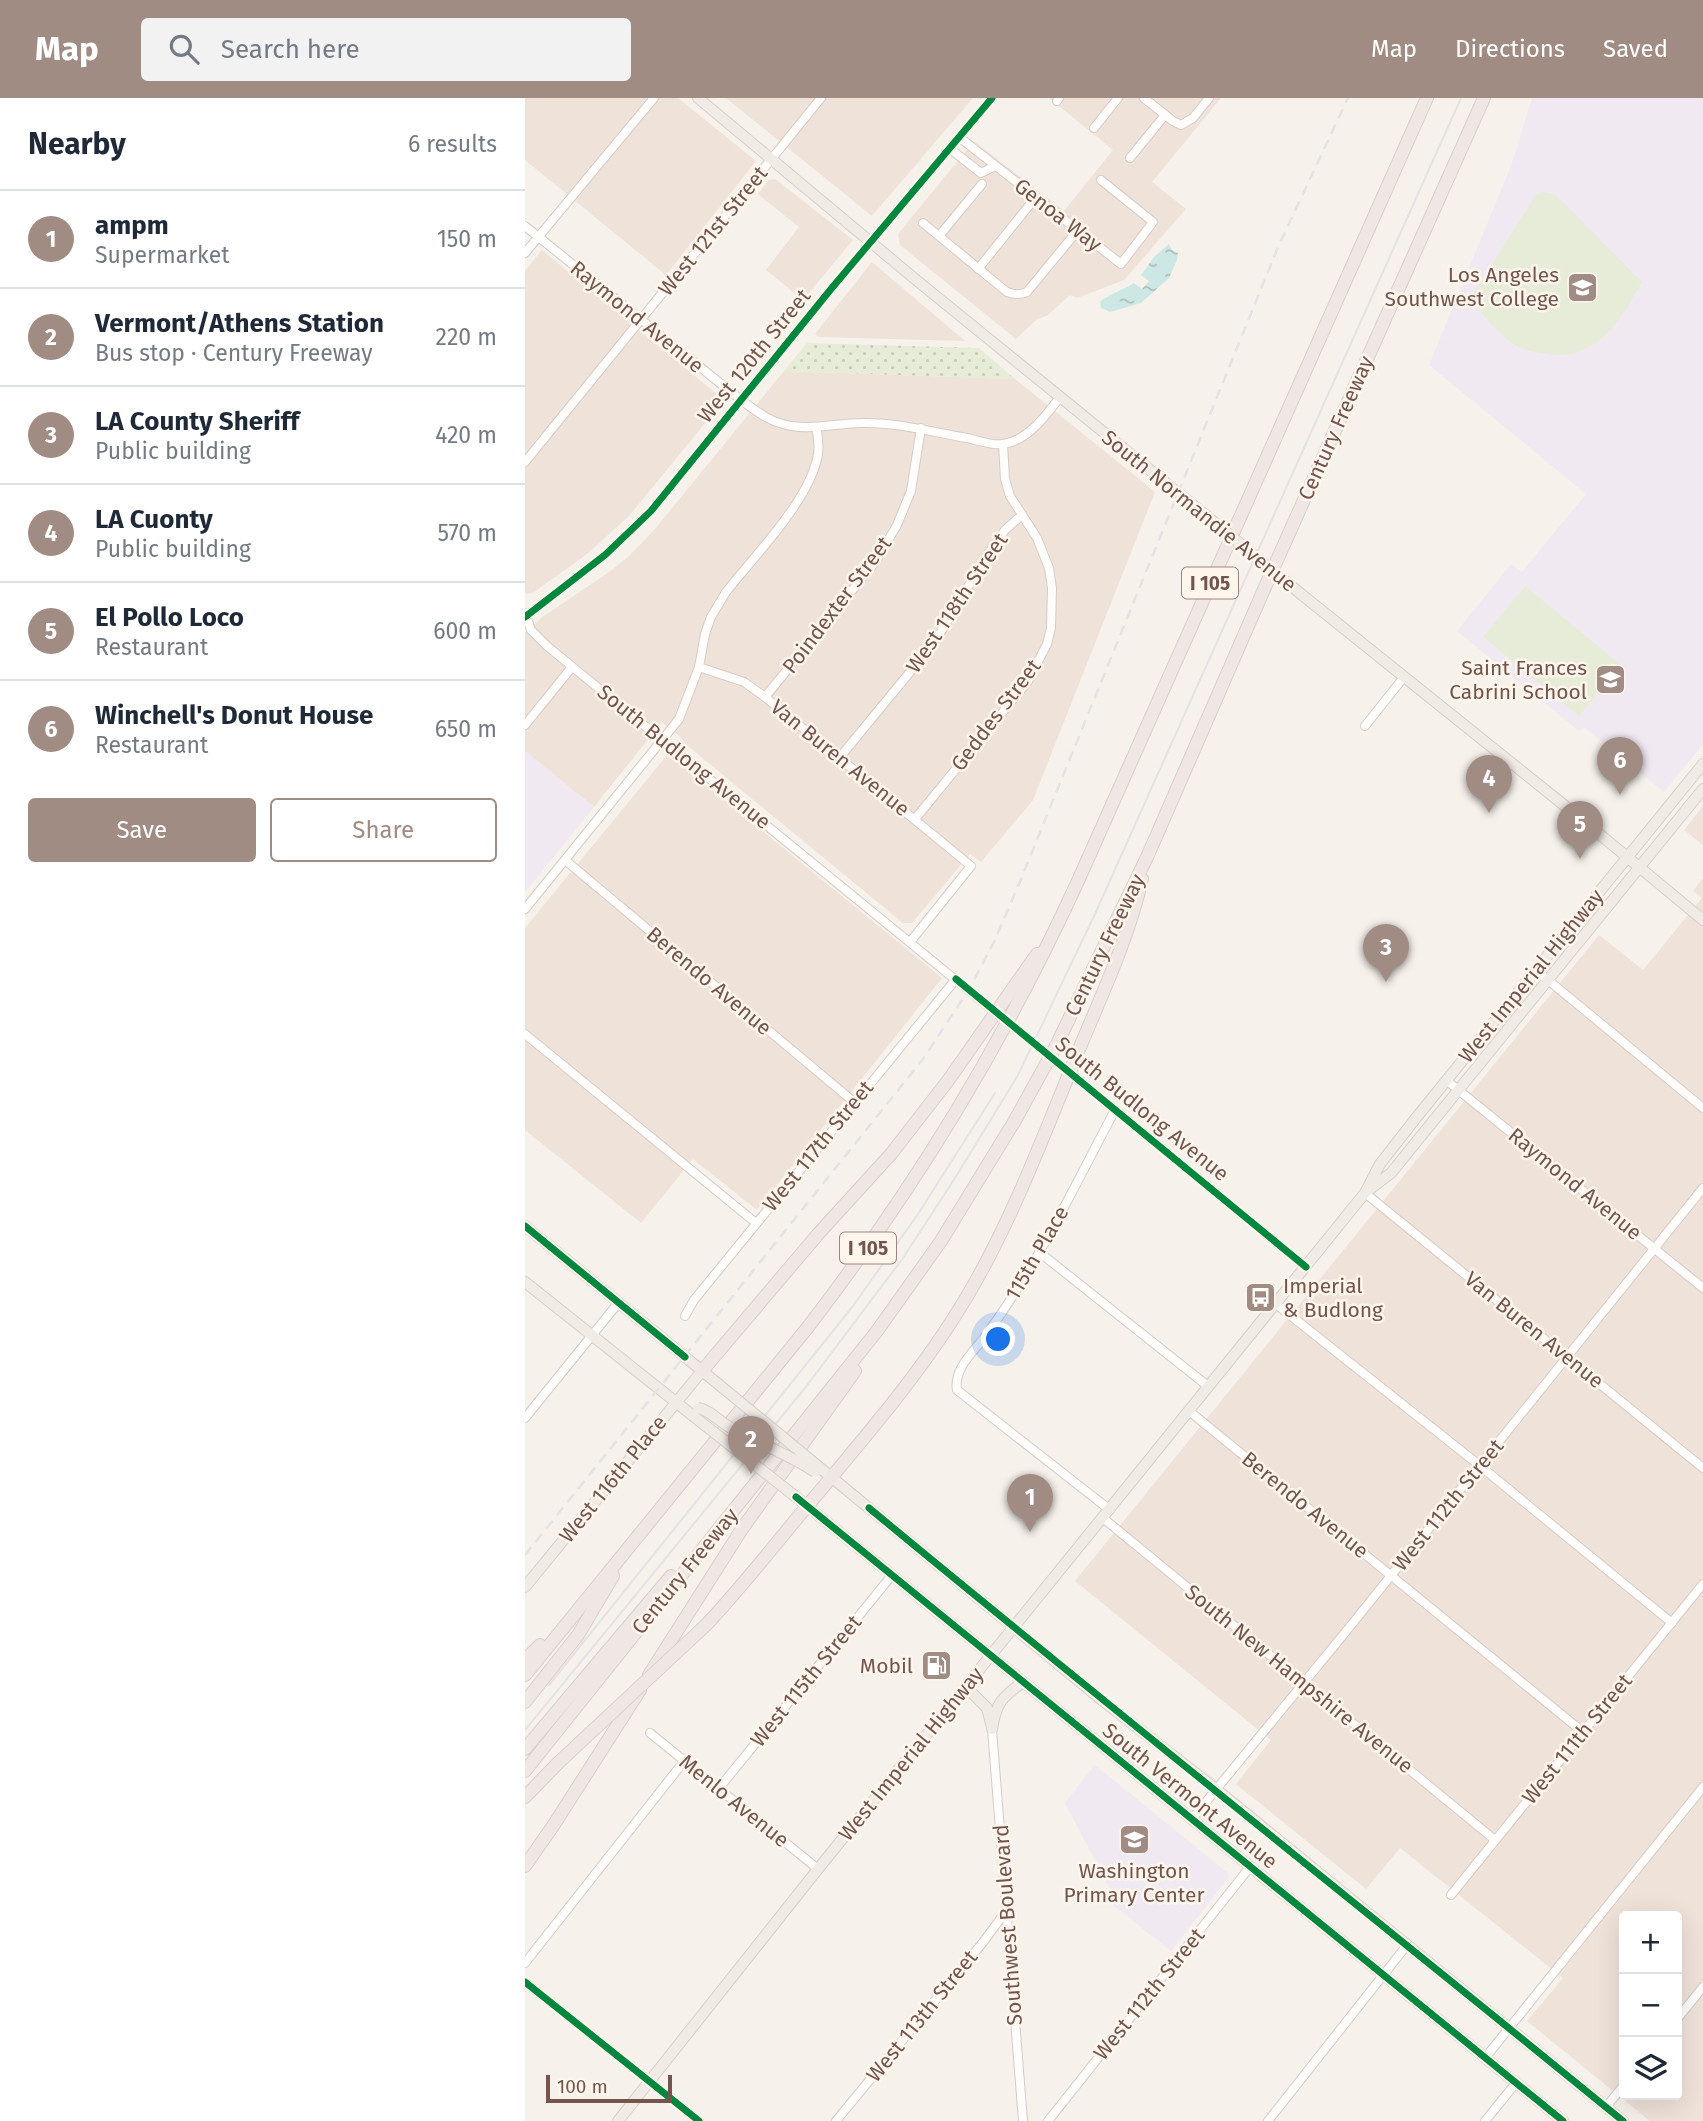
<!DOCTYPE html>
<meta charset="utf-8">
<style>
:root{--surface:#fff;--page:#f2f2f3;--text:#1f2937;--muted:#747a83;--line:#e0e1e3;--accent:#a18c84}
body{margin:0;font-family:"Fira Sans",sans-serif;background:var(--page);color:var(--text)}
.controls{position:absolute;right:21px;bottom:21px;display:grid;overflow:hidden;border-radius:7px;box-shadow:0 7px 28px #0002}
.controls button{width:63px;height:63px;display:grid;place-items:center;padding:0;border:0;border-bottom:2px solid var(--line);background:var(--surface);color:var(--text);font:35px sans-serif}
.scale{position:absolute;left:21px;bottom:18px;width:126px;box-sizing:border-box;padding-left:7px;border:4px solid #73554d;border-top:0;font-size:19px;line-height:24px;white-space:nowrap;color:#73554d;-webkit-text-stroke:5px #fef5ed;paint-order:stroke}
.you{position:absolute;left:474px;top:1242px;width:24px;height:24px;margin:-18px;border:5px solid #fff;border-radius:50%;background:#1a73e8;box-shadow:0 0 0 10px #1a73e833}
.badge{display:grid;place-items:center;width:46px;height:46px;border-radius:50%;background:var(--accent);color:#fff;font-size:23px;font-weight:700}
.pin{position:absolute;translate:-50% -58px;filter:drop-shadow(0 2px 4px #0008)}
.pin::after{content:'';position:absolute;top:37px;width:24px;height:21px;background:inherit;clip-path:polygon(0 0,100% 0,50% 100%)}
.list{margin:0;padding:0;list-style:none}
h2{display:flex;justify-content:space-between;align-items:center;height:91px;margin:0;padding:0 28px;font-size:30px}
h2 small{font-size:23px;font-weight:400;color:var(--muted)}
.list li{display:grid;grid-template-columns:46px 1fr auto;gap:21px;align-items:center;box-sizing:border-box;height:98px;padding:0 28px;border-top:2px solid var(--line)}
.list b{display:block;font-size:26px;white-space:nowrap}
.list p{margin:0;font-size:23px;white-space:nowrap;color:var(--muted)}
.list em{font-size:23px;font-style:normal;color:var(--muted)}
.actions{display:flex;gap:14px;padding:21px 28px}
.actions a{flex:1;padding:16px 0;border:2px solid var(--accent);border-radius:7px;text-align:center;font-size:24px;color:var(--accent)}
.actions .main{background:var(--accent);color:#fff}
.icon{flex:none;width:38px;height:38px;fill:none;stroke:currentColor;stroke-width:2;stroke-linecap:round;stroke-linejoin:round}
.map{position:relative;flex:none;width:1178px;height:2023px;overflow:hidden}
header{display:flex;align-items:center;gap:42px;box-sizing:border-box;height:98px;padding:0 35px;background:var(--accent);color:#fff}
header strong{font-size:33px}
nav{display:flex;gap:38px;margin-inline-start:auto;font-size:24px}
.search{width:490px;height:63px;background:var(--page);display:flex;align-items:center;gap:18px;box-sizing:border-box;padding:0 24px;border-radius:7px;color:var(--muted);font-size:26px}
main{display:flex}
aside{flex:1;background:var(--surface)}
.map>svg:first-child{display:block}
</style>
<header>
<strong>Map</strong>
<div class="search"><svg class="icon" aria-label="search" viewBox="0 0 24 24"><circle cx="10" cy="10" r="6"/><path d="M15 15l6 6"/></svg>Search here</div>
<nav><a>Map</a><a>Directions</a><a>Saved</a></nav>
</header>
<main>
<aside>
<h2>Nearby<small>6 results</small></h2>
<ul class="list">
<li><span class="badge">1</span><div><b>ampm</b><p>Supermarket</p></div><em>150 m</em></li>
<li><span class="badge">2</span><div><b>Vermont/Athens Station</b><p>Bus stop · Century Freeway</p></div><em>220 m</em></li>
<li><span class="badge">3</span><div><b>LA County Sheriff</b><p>Public building</p></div><em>420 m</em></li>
<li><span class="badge">4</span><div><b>LA Cuonty</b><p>Public building</p></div><em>570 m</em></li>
<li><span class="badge">5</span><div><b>El Pollo Loco</b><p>Restaurant</p></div><em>600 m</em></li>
<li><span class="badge">6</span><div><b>Winchell's Donut House</b><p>Restaurant</p></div><em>650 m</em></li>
</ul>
<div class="actions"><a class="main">Save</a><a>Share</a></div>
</aside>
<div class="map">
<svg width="1178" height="2023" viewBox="0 0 1178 2023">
<defs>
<pattern id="grass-dots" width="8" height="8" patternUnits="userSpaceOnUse" patternTransform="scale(1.75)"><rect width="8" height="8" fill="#e6ecd7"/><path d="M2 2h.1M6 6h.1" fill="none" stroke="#c9ccba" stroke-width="1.8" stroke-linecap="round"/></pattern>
<pattern id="water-ripples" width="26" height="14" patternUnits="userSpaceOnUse" patternTransform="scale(1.75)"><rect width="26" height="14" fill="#cde7e5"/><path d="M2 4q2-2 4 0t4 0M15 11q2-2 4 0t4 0" fill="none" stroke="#abbebc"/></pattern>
</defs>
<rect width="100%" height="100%" fill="#f6f1eb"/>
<g fill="#efe2d9" fill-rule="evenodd">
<polygon points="0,0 153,0 231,63 141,177 0,62"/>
<polygon points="201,0 448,0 347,118"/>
<polygon points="524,0 696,0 627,84 661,111 599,182 552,200 545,197 523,217 511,222 491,241 375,147 373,136 449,43 539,113 588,52"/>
<polygon points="250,81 328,142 278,202 241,172 274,129 233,96 244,82"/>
<polygon points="17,152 199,302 104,418 62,456 9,494 3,496 0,494 0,173"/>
<polygon points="347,164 440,243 294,239 290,236"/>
<polygon points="259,273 490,281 630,394 508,702 456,764 445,756 387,825 378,825 158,644 156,640 137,624 69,709 0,653 0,534 19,518 87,472 105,457 130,431"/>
<polygon points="143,656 417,880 232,1112 168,1061 116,1125 0,1032 0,830"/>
<polygon points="1178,708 1178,747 1159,732"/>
<path d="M 1178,780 L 1178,2023 L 1125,2023 L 1002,1923 L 1038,1880 L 875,1750 L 841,1791 L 711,1686 L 746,1642 L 550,1483 L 1074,837 L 1118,872 L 1177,800 L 1168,793 ZM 1099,1818 L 1152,1818 L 1152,1997 L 1099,1997 Z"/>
</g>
<g fill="#f1e9f2">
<polygon points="1007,0 1178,0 1178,646 1139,694 1060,630 1054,633 932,533 986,466 997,474 1061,396 904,267 986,68"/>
<polygon points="0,653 69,709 0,794"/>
<polygon points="570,1667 704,1776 704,1779 646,1853 588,1807 586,1793 540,1705"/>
</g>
<polygon fill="url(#grass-dots)" points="282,245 454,250 490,281 259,273"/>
<g fill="#e6ecd7">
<path d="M 1017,94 L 1031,97 L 1117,184 C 1096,222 1072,264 1021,256 C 1011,254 1000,253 990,247 C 972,237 959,216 945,201 L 1010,98 Z"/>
<polygon points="1000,488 1096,567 1054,618 958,539"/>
</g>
<path fill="url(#water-ripples)" d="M 644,146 L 647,152 L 653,155 L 652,162 L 644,180 L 616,205 L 585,214 L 576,210 L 575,204 C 579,199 601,190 609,185 L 617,191 L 624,183 L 616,177 L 629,159 Z"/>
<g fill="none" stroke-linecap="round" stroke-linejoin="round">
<defs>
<g id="minor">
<polyline points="619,0 648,23 656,27 668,20 684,0"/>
<polyline points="532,3 534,0"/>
<polyline points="569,30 593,0"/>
<polyline points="434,39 596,166 628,124 576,82"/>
<polyline points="424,50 456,75 470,68"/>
<polyline points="605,60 640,17"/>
<path d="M 398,125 L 482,194 C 490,197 495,197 502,194 L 553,132"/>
<path d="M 0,128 L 216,302 C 232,314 246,325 267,328 C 289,332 314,325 336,325 C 372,324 407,334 442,340 C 452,342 468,348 478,346 C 503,343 521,317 535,299"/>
<polyline points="414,138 457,86"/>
<polyline points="0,155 129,0"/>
<polyline points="453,171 511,99"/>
<polyline points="0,364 296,0"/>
<polyline points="0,515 6,532 22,548 454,901"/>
<polyline points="0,519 80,457 126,413 306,191 467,0"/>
<polyline points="174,569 219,584 240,599 446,768 385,844"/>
<polyline points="240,599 351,463 372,427 386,393 396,330"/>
<polyline points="0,627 47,569"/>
<polyline points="840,628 879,579"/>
<polyline points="315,659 409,545 463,456 480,432 497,417"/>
<polyline points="390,721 503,583 522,546 526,530 527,490 524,470 512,440 485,398 480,381 478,346"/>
<polyline points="40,762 329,1004"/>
<path d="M 0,811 L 154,621 L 174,569 L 180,536 L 186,519 L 201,494 C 230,457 286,401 293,356 C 294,347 293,337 291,329"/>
<polyline points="1011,872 1178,1010"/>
<polyline points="0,936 231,1125"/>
<polyline points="921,982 1178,1190"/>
<polyline points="563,989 781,1169"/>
<polyline points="840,1095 1178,1370"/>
<polyline points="514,1154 684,1289"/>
<polyline points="751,1206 954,1367 1147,1525"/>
<polyline points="160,1218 169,1202 431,881"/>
<polyline points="664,1313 1058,1634"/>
<polyline points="0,1320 94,1204"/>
<path d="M 585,1412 L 432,1292 C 428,1269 452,1251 464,1233 C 514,1164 550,1087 590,1012"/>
<polyline points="578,1420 970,1742"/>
<polyline points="467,1631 498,2023"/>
<polyline points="125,1635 293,1771"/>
<polyline points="195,1689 367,1477"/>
<polyline points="666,1722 823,1531 1178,1090"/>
<polyline points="926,1797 1178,1486"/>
<polyline points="0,1865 160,1662"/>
<polyline points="0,1884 174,2023"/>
<polyline points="1152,1921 1178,1889"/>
<polyline points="960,1960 1178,1689"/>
<polyline points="1081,2009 1099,1987"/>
<polyline points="311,2023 459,1843 481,1813"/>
<polyline points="523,2023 725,1769"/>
<polyline points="743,2023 882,1847"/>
<polyline points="960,2023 991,1985"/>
</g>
<g id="major">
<polyline points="173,0 390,181 684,420"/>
<polyline points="776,496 1055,720 1178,822"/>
<polyline points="845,1091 866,1075 1178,691"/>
<polyline points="0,1128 192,1285"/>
<polyline points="0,1184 167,1317"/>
<polyline points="294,1369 577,1602 692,1692 1098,2023"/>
<polyline points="271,1399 1038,2023"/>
<polyline points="0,1489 177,1273"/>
<polyline points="441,1589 462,1610 466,1626"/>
<path d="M 467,1631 C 471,1605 477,1599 498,1584"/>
<polyline points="93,2023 293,1771 827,1111 840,1095 855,1066 891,1020 1178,666"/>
</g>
<g id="highway">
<polyline points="177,1273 294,1135 366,1056 422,984 512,856"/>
<path d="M 181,1527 C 218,1488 250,1446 284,1406 C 339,1340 397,1274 441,1200 C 486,1125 518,1039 551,959 C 575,900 603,843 617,781"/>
<polyline points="0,1562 15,1547"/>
<path d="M 0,1577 L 283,1229 C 392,1087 478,946 553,783 L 902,0"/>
<polyline points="124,1577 217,1431 330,1273"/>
<polyline points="0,1604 53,1537 88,1478"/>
<polyline points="0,1651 146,1478"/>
<polyline points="0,1673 352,1233 416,1143 489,1024 531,948 623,757 744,480 959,0"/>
<polyline points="0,1699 33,1665"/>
<polyline points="0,1768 28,1728 115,1592"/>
</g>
</defs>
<use href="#minor" stroke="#d4ccc8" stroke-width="10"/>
<use href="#major" stroke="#d8ceca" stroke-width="12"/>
<use href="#highway" stroke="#d8ceca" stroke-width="14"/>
<use href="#minor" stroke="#fefdfc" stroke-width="8"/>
<use href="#major" stroke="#f1ebe6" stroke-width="10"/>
<use href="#highway" stroke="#f0e7e4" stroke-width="12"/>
<g stroke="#e4e2e4" stroke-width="2">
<polyline points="24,1587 328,1208 393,1116 470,995"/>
<polyline points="0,1632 280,1290 378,1160 432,1077 493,977 570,816 936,0"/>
</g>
<polyline stroke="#e4e2e4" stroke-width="2.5" stroke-dasharray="10 7" stroke-linecap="butt" points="0,1457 398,961 443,893 469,844 494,786 753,149 823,0"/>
<defs>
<polyline id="minor-bridge" points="454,901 563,989"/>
<g id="major-bridge">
<polyline points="684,420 776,496"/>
<polyline points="192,1285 294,1369"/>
<path d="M 173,1310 C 185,1312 195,1324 206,1330 C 234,1346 264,1356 290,1374"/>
<polyline points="167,1317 271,1399"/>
</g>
<polyline id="highway-bridge" points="33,1665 181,1527"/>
</defs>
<use href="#minor-bridge" stroke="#d4ccc8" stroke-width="10" stroke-linecap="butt"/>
<use href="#major-bridge" stroke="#d8ceca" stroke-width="12" stroke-linecap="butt"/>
<use href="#highway-bridge" stroke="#d8ceca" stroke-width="14" stroke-linecap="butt"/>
<use href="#minor-bridge" stroke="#fefdfc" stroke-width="8"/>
<use href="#major-bridge" stroke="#f1ebe6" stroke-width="10"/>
<use href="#highway-bridge" stroke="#f0e7e4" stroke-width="12"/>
<defs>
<g id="cycleway">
<polyline points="0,519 80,457 126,413 306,191 467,0"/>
<polyline points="431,881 781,1169"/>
<polyline points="0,1128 160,1259"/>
<polyline points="271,1399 1038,2023"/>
<path d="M 344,1410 C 594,1617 847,1818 1098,2023"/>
<polyline points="0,1884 174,2023"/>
</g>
</defs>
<use href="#cycleway" stroke="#fef5ed" stroke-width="11"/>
<use href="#cycleway" stroke="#00873e" stroke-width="7"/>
</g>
<defs>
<symbol id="university-square" viewBox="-11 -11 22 22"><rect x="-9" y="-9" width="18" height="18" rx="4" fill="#a18c84" stroke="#fef5ed"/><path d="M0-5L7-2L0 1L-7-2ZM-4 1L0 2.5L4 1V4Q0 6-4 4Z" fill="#fff"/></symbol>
<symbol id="school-square" viewBox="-11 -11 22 22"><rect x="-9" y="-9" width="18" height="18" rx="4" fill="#a18c84" stroke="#fef5ed"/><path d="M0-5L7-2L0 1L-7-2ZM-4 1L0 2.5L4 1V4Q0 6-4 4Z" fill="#fff"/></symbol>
<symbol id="bus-square" viewBox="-11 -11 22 22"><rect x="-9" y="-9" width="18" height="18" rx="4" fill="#a18c84" stroke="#fef5ed"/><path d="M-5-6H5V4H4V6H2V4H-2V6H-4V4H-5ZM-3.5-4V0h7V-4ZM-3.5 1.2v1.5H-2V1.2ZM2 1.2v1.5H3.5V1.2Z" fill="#fff"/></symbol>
<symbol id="fuel-square" viewBox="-11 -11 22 22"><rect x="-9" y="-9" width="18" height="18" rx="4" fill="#a18c84" stroke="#fef5ed"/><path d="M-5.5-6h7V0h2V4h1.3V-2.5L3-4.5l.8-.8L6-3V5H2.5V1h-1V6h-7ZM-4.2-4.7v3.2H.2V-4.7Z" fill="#fff"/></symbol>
</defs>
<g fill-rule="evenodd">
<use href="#university-square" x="1040" y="172" width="35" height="35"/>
<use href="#school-square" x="1068" y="564" width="35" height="35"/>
<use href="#bus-square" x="718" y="1182" width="35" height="35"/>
<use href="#fuel-square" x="394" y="1550" width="35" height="35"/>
<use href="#school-square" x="592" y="1724" width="35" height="35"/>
</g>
<g text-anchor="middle" stroke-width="5" stroke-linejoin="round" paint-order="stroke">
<g fill="#fef5ed" stroke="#9d857d" stroke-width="2">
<rect x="657" y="469.5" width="56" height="31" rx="5"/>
<rect x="315" y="1134.5" width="56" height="31" rx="5"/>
</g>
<g font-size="19" font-weight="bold" fill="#73554d">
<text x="685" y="492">I 105</text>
<text x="343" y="1157">I 105</text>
</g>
<g font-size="21" fill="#73554d" stroke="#fef5ed">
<text transform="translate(533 117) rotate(38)" y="7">Genoa Way</text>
<text transform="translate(188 133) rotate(-51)" y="7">West 121st Street</text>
<text transform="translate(112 219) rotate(39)" y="7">Raymond Avenue</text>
<text transform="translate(229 258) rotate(-51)" y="7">West 120th Street</text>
<text transform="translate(811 330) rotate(-66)" y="7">Century Freeway</text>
<text transform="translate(674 413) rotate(39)" y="7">South Normandie Avenue</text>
<text transform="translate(432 505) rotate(-56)" y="7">West 118th Street</text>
<text transform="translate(312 507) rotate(-53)" y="7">Poindexter Street</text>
<text transform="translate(471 617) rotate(-53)" y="7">Geddes Street</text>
<text transform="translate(159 659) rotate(39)" y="7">South Budlong Avenue</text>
<text transform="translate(315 660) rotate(39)" y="7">Van Buren Avenue</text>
<text transform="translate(580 847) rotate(-64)" y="7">Century Freeway</text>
<text transform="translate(1006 878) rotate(-51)" y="7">West Imperial Highway</text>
<text transform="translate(184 883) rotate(40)" y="7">Berendo Avenue</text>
<text transform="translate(617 1011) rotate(39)" y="7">South Budlong Avenue</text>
<text transform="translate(293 1048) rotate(-51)" y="7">West 117th Street</text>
<text transform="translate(1050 1086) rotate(39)" y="7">Raymond Avenue</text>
<text transform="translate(512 1155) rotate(-60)" y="7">115th Place</text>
<text transform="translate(1009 1232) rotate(39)" y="7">Van Buren Avenue</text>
<text transform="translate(88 1381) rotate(-51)" y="7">West 116th Place</text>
<text transform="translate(780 1407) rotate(39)" y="7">Berendo Avenue</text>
<text transform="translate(923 1407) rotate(-51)" y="7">West 112th Street</text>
<text transform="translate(160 1473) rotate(-51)" y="7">Century Freeway</text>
<text transform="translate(774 1581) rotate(39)" y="7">South New Hampshire Avenue</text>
<text transform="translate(281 1583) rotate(-51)" y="7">West 115th Street</text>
<text transform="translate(1052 1641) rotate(-51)" y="7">West 111th Street</text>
<text transform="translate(386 1656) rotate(-51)" y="7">West Imperial Highway</text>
<text transform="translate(665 1698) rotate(39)" y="7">South Vermont Avenue</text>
<text transform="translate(209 1703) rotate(39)" y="7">Menlo Avenue</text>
<text transform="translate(483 1827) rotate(-94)" y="7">Southwest Boulevard</text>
<text transform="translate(624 1896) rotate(-51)" y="7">West 112th Street</text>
<text transform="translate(397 1918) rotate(-51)" y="7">West 113th Street</text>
</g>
<g font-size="21" fill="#73554d" stroke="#fef5ed" text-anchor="end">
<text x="1034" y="184">Los Angeles<tspan x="1034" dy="24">Southwest College</tspan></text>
<text x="1062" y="577">Saint Frances<tspan x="1062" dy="24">Cabrini School</tspan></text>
<text x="758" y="1195" text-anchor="start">Imperial<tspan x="758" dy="24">&amp; Budlong</tspan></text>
<text x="388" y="1575">Mobil</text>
<text x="609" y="1780" text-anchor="middle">Washington<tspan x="609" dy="24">Primary Center</tspan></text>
</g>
</g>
</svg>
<div class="controls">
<button>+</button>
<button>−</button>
<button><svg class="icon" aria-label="layers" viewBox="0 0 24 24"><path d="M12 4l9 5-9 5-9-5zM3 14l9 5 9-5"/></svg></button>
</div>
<div class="scale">100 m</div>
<div class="you"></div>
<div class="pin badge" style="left:505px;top:1434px">1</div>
<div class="pin badge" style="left:226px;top:1376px">2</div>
<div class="pin badge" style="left:861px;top:884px">3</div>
<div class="pin badge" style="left:964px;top:715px">4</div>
<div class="pin badge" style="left:1055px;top:761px">5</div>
<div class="pin badge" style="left:1095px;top:697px">6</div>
</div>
</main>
